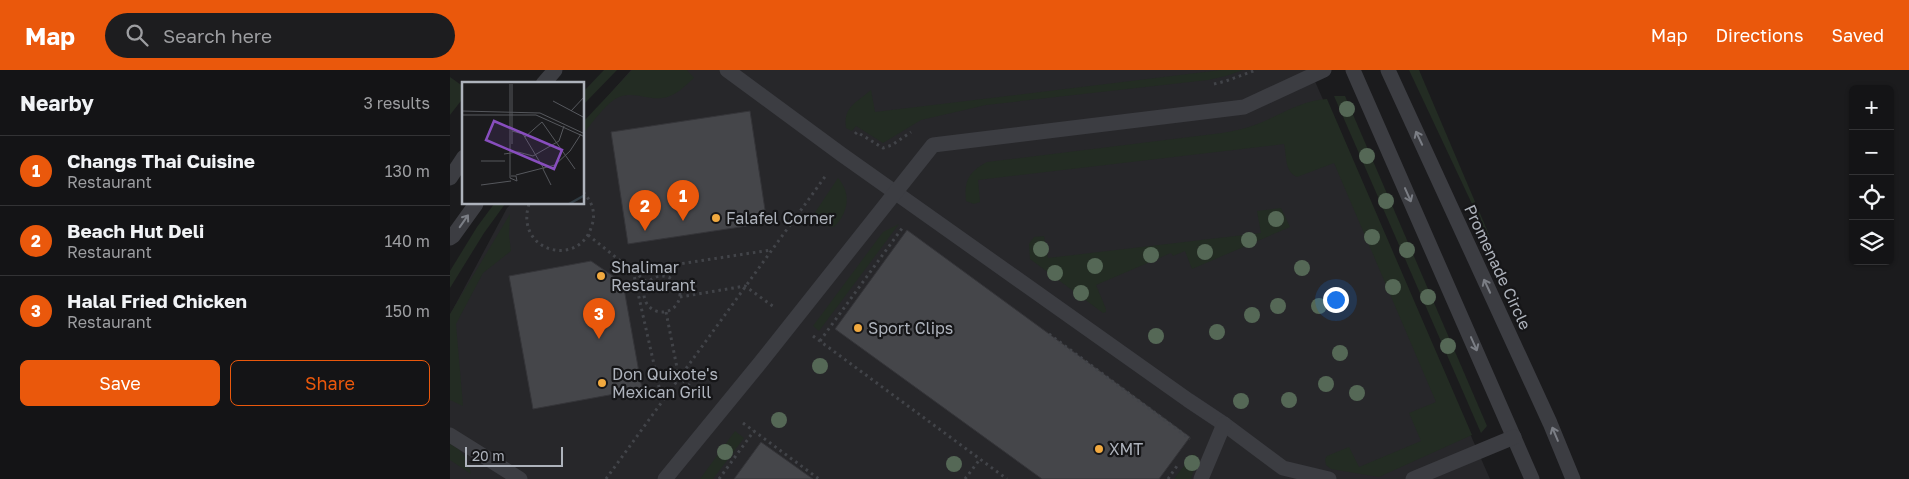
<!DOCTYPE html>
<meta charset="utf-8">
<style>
:root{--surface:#141416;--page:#1d1d1f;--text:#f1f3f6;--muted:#9d9ea1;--line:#333335;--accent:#ea580c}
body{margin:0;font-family:"Golos Text",sans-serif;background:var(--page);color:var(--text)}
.controls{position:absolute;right:15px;top:15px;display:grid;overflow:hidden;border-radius:8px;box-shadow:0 1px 4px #0004}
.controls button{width:45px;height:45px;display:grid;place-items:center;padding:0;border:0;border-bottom:1px solid var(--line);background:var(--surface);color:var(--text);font:25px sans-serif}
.scale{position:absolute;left:15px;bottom:12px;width:98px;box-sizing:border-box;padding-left:5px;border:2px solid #aeb3bc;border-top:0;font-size:14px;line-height:18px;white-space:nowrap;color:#aeb3bc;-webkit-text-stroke:4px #161618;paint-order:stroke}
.you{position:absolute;left:885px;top:229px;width:18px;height:18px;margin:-12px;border:4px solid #fff;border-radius:50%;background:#1a73e8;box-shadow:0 0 0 8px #1a73e833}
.badge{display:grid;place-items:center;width:32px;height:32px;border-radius:50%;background:var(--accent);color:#fff;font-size:16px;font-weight:700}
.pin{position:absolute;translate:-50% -41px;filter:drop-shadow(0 1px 2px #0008)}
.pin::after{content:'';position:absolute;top:26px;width:18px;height:15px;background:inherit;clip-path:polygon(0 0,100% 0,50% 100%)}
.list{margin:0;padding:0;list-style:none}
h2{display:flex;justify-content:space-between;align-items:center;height:65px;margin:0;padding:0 20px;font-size:21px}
h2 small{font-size:16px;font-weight:400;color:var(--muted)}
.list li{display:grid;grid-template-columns:32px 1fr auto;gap:15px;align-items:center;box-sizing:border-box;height:70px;padding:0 20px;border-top:1px solid var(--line)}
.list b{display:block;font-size:19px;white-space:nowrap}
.list p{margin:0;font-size:16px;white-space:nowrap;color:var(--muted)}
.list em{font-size:16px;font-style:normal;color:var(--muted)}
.actions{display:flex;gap:10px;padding:15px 20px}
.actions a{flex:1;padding:11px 0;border:1px solid var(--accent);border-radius:8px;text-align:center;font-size:18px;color:var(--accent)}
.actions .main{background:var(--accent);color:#fff}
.icon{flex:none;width:28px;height:28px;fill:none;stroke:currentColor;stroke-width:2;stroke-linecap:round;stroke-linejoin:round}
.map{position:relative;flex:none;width:1459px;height:409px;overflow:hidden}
header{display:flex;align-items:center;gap:30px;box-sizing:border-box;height:70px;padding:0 25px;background:var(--accent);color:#fff}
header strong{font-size:24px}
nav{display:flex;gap:28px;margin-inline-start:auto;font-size:18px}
.search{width:350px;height:45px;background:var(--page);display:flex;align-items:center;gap:12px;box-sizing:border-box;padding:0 18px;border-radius:28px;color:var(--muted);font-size:19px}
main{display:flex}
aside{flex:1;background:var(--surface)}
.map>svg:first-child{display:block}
</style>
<header>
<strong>Map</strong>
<div class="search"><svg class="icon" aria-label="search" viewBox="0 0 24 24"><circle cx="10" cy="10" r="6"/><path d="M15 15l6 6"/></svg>Search here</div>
<nav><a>Map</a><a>Directions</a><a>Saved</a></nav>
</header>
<main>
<aside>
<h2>Nearby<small>3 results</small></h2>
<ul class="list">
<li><span class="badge">1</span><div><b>Changs Thai Cuisine</b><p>Restaurant</p></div><em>130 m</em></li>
<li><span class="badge">2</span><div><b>Beach Hut Deli</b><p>Restaurant</p></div><em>140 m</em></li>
<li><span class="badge">3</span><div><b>Halal Fried Chicken</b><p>Restaurant</p></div><em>150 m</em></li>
</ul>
<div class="actions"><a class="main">Save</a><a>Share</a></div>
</aside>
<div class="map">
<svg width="1459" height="409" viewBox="0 0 1459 409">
<rect width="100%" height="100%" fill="#1b1b1d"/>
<polygon fill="#27272a" points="181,0 860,0 1040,409 0,409 0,245 57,138 61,134 134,134 134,53"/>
<g fill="#232c23">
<polygon points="154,0 167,0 134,34 134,21"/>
<path d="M 182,0 L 237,0 L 244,8 C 235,16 225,27 212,28 C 197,30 184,21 169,27 C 156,33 143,52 134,63 L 134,51 Z"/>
<path d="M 771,0 L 793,0 L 776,6 L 758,10 L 536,35 L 471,50 L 433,73 L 406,56 L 402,61 L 396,58 C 393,37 406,33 421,20 L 425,42 Z"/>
<polygon points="959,0 969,0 1040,167 1038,168"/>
<polygon points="0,7 14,17 14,27 0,45"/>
<polygon points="884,26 895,26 1037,356 1031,363"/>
<path d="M 877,29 L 1022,365 L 929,407 L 881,399 L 876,395 L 875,389 L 877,386 L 899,377 L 909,397 L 971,371 L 959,343 L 986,332 L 884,93 L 847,107 C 834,101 837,86 834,74 L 528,110 L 530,132 L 524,134 L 516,131 C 514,110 519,102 537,92 L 772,63 C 785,61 797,58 810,53 C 832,44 853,30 877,29 Z"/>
<path d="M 388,108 C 402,124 398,143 384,157 L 358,153 Z"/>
<polygon points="44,134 55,134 34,163 0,218 0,201 27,157"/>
<polygon points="831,138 840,157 742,199 735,181 723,186 721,183 646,215 656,239 656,242 653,243 580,189 579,174 584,167 594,166 598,188 811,163 807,141"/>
<polygon points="60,144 59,165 61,181 33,203 6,254 13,336 0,330 0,244"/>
<polygon points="449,154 369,261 363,256 433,162"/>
<polygon points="285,361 294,368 263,409 250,409"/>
<path d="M 0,374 C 13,380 18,390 21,404 L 0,390 Z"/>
<polygon points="743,384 748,387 741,409 724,409"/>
</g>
<g fill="#45464a" stroke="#353539">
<polygon points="300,41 317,153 178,174 161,62"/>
<polygon points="457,160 740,367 709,409 592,409 385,259"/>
<polygon points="141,191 173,213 192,319 83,339 59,206"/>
<polygon points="311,372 363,409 284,409"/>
</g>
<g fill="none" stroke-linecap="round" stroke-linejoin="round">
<g stroke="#424449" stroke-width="3" stroke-dasharray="2.5 4" stroke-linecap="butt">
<polyline points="764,14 776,11 806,0"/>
<polyline points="405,64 407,62 433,78 442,75 461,62"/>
<path d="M 79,134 C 64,182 130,199 142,155 C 146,143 142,132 134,123"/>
<polyline points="138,165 198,213"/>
<circle cx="212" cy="224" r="18"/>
<polyline points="230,227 295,216 324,237"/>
<polyline points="216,242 229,308 253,325"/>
<polyline points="599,264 740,369"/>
<polyline points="363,266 557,409"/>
<polyline points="370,271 453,157"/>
<polyline points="212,330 183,201 321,180"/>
<polyline points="293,353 369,409"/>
<polyline points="156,409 377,104"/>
<polyline points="269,409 304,361"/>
<polyline points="515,409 530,389"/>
<polyline points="718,409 729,393"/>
</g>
<g stroke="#3c3d42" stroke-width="15">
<polyline points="277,0 391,84 738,330 774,354 833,398 879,409"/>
<polyline points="903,0 1082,409"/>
<polyline points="938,0 1100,353 1123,409"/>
<polyline points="93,14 105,0"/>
<polyline points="0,108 14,87"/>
<polyline points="0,168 3,166 26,134"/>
<polyline points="0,365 70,409"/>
<polyline points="215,409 310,293 483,75 794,37 874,0"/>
<polyline points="751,409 774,354"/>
<polyline points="963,409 1064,367"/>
</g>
</g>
<g fill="#556856">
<circle cx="897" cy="39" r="8"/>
<circle cx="917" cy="86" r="8"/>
<circle cx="936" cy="131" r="8"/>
<circle cx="826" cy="149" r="8"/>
<circle cx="922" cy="167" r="8"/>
<circle cx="799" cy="170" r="8"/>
<circle cx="591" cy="179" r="8"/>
<circle cx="957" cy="180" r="8"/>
<circle cx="755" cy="182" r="8"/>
<circle cx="701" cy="185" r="8"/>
<circle cx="645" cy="196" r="8"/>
<circle cx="852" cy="198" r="8"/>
<circle cx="605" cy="203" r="8"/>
<circle cx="943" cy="217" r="8"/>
<circle cx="631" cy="223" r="8"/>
<circle cx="978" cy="227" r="8"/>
<circle cx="828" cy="236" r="8"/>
<circle cx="869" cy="236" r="8"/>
<circle cx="802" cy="245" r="8"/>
<circle cx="767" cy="262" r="8"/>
<circle cx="706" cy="266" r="8"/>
<circle cx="998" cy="276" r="8"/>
<circle cx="890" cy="283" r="8"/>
<circle cx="370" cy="296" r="8"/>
<circle cx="876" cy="314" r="8"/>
<circle cx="907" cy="323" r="8"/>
<circle cx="839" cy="330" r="8"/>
<circle cx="791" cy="331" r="8"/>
<circle cx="329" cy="350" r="8"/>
<circle cx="275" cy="382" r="8"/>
<circle cx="742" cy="393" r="8"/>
<circle cx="504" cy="394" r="8"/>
</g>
<defs><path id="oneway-shaft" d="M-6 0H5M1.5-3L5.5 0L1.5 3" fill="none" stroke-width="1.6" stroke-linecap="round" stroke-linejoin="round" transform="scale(1.25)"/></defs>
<g stroke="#7b7e85">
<use href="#oneway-shaft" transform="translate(969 68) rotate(-115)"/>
<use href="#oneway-shaft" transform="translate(958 125) rotate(66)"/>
<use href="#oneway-shaft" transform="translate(14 151) rotate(-55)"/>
<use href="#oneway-shaft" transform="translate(1037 216) rotate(-115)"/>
<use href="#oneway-shaft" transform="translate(1024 274) rotate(66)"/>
<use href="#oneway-shaft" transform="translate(1105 364) rotate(-113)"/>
</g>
<g fill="#f1a93f" stroke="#161618" stroke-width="2">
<circle cx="266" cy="148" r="5"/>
<circle cx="151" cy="206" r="5"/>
<circle cx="408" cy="258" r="5"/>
<circle cx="152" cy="313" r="5"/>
<circle cx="649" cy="379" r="5"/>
</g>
<g text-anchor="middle" stroke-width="4.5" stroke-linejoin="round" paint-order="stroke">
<g font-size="16" fill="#aeb3bc" stroke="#161618" text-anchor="start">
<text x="276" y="154">Falafel Corner</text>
<text x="161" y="203">Shalimar<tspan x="161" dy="18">Restaurant</tspan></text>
<text x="418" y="264">Sport Clips</text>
<text x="162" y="310">Don Quixote's<tspan x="162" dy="18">Mexican Grill</tspan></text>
<text x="659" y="385">XMT</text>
</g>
<g font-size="16" fill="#aeb3bc" stroke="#161618">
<text transform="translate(1048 197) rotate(65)" y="6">Promenade Circle</text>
</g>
</g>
<g transform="translate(12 12)">
<rect width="122" height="122" fill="#1b1b1d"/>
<path fill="none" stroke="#303b42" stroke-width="2.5" d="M 107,122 L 123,113"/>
<path fill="none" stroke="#56585d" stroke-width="1" d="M 34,0 L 97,0M 48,2 L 48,96 L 55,99 L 54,94 L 49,94M 50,2 L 50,62M 91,19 L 123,36M 0,29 L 78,31 L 123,52M 109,29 L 123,14M 0,33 L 74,33 L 123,55M 50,49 L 61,52 L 82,87M 63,55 L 80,40 L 113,87M 42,72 L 56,70 L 71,74 L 97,59 L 102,44M 19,79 L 43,79M 81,87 L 89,103M 54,93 L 93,83 L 108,69 L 119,52M 19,103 L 49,99"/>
<path fill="#884ebe" fill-opacity="0.15" stroke="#884ebe" stroke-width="2.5" d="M 32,39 L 100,68 L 92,87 L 24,58 Z"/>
<rect width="122" height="122" fill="none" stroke="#aeb3bc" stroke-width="2.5"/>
</g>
</svg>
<div class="controls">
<button>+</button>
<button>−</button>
<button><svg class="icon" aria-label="locate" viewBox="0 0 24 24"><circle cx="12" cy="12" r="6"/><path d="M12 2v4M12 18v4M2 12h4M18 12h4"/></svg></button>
<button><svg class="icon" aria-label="layers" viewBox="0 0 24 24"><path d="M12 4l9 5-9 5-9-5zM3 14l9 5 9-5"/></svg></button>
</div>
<div class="scale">20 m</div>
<div class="you"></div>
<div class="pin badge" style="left:233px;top:151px">1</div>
<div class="pin badge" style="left:195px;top:161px">2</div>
<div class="pin badge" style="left:149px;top:269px">3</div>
</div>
</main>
